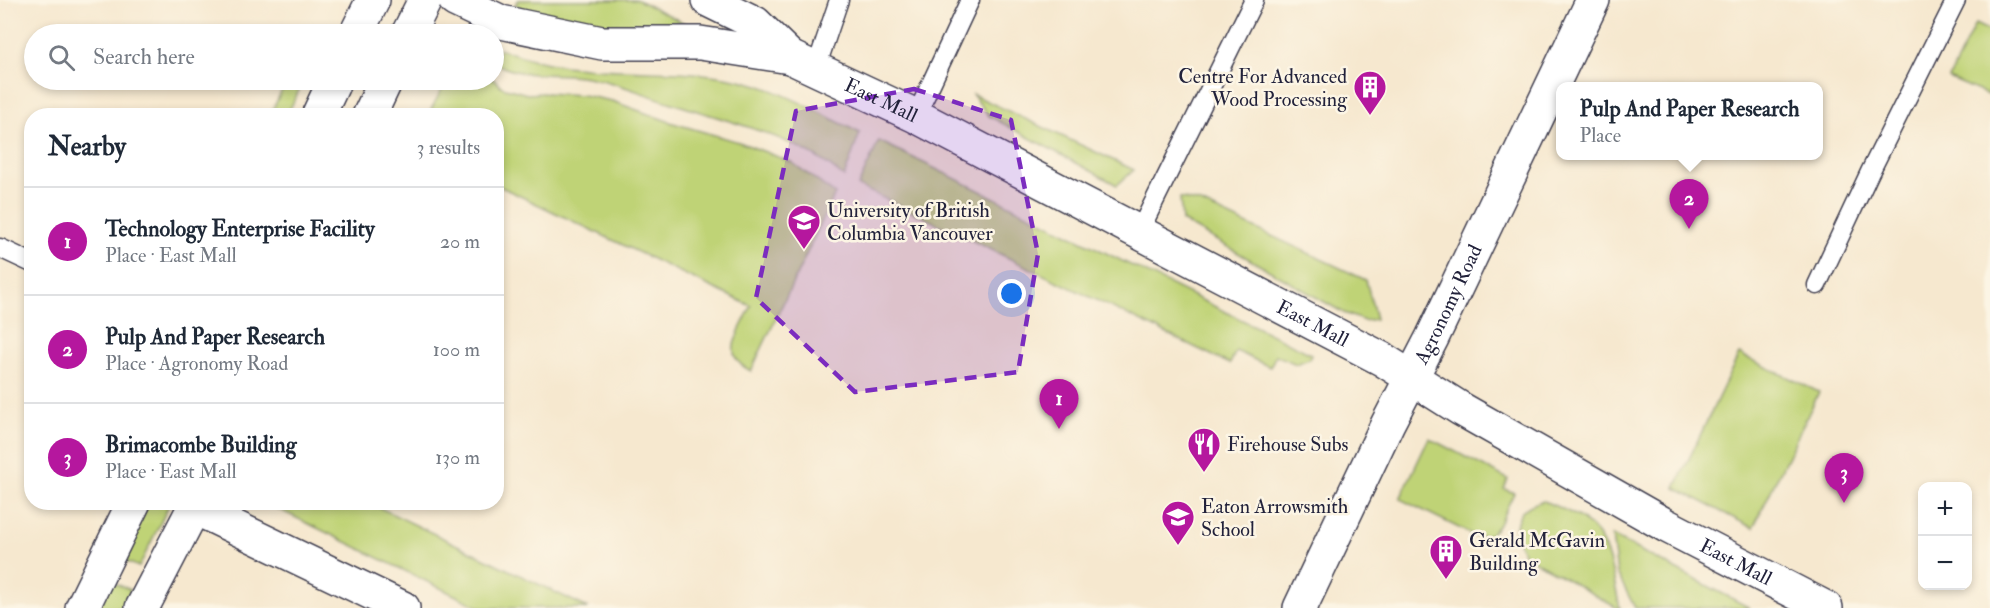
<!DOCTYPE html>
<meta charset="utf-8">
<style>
:root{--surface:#fff;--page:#f2f2f3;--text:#1f2937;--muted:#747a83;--line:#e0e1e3;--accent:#b5179e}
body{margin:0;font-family:"IM FELL Double Pica",serif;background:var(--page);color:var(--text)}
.controls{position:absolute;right:18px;bottom:18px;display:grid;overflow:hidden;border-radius:12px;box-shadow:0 3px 9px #0003}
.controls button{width:54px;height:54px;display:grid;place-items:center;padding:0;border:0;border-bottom:2px solid var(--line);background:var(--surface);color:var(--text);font:30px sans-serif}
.you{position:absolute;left:1012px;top:294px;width:21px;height:21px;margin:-15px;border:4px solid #fff;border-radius:50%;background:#1a73e8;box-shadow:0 0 0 9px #1a73e833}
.badge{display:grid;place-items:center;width:39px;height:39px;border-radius:50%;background:var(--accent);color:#fff;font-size:20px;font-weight:700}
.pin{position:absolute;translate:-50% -50px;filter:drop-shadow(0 2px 3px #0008)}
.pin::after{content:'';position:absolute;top:32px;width:21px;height:18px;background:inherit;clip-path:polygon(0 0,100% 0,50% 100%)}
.popup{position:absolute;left:1556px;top:82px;width:267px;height:78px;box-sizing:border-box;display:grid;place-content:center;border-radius:12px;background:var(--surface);filter:drop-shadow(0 2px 4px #0005);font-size:20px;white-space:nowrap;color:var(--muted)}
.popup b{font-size:22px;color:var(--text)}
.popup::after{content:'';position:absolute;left:50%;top:100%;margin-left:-12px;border:12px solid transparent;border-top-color:var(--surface)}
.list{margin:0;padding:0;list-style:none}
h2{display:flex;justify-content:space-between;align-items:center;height:78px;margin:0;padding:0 24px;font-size:26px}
h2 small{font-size:20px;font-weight:400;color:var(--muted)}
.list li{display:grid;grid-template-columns:39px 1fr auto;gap:18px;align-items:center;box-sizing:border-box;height:108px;padding:0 24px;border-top:2px solid var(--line)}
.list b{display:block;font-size:22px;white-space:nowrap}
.list p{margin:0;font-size:20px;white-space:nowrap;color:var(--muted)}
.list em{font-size:20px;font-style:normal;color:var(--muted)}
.icon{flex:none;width:33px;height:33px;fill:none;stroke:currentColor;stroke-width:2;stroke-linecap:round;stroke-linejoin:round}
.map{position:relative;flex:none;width:1990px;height:608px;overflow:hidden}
.search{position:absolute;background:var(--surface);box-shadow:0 3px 9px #0003;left:24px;top:24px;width:480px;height:66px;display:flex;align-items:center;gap:15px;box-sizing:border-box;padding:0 21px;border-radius:33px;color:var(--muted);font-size:22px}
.panel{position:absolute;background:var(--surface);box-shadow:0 3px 9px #0003;left:24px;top:108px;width:480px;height:402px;border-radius:24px}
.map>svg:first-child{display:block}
</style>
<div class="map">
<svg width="1990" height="608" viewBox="0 0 1990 608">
<rect width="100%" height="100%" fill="#fcf5e5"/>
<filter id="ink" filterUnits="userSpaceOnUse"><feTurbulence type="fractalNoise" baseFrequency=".0167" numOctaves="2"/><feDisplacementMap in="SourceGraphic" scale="12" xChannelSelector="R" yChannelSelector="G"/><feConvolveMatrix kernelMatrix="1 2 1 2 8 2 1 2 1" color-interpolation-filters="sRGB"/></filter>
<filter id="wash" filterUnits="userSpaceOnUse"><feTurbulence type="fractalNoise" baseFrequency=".008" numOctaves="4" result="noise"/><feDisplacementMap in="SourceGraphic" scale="24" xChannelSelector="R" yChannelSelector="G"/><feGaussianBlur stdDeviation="1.35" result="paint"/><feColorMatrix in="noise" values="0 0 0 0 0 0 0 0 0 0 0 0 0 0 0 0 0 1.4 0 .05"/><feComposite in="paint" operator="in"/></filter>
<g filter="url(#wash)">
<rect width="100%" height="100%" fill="#f6e8cf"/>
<g fill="#bfd376" stroke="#707a58" stroke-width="1.5">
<path d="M 518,0 L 638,0 L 686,24 C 640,25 590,29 545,17 C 535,15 525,9 515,5 Z"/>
<polygon points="1975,24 1990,31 1990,90 1988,95 1949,78"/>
<path d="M 499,49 C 524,57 548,65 575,67 C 626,73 679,68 730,78 C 776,86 819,113 860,133 L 844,177 C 795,135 732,123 672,103 C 642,94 612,80 580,76 C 550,72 523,79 495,63 Z"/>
<path d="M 494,79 L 502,87 L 527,94 L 544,93 L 583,95 L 612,101 L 673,123 L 742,143 L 791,162 L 835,194 L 751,371 C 717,354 742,330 751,306 L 497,185 L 496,116 L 428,115 L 447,80 Z"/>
<polygon points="287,80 304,80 287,115 270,115"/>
<polygon points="972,94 1134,170 1117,185 989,116"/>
<polygon points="879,141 1311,354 1309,359 1296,364 1276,355 1270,367 1236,351 1230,364 858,186"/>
<polygon points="1180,198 1201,203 1366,280 1376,319 1364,321 1344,313 1182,221"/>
<polygon points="1739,354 1819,392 1753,528 1675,488"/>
<polygon points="1429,438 1508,479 1504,489 1514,493 1498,526 1489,535 1477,537 1400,499"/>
<path d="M 1544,501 C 1557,507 1571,512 1582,519 C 1610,537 1613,579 1620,608 L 1617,608 L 1526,556 C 1510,532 1512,507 1544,501 Z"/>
<polygon points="141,503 170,503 139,567 115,557"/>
<polygon points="272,503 370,503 588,608 481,608 274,507"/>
<polygon points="1612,536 1750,608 1635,608 1617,573"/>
<polygon points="105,579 131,590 121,608 93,608"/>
</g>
</g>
<g filter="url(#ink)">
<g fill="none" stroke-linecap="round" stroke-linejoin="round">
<defs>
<g id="service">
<polyline points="816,68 839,0"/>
<polyline points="916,116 970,0"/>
<polyline points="1139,232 1254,0"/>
<polyline points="0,248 32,263"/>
<polyline points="1817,285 1870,172 1956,0"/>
</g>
<g id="minor">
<path id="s1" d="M 455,0 L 501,22 L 602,43 L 700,43 L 790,57 L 916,116 L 1382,359 L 1461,409 L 1667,526 L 1826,608"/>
<polyline points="708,0 755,23 790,57"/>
<polyline points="195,508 403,608"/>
<path id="s2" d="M 1300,608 L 1388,423 L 1432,338 L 1593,0"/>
</g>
<g id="tertiary">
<polyline points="356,34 373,0"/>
<polyline points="408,34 425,0"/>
<polyline points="318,116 335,80"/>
<polyline points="369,116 386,80"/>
<polyline points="82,608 134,502"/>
<polyline points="142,608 197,502"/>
</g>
</defs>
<use href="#service" stroke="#424051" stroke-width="21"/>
<use href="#minor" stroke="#424051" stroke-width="36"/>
<use href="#tertiary" stroke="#424051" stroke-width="36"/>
<use href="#service" stroke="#fff" stroke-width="18"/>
<use href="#minor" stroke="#fff" stroke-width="33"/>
<use href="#tertiary" stroke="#fff" stroke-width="33"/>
</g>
</g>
<path fill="#7b2cbf" fill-opacity="0.2" stroke="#7b2cbf" stroke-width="4.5" stroke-dasharray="12 8" stroke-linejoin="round" d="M 914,89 L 1011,120 L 1038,254 L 1018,372 L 855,392 L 756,298 L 796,111 Z"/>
<defs>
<symbol id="building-pin" viewBox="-11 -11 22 30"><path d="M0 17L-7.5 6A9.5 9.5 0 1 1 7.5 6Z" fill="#b5179e" stroke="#fcf5e5"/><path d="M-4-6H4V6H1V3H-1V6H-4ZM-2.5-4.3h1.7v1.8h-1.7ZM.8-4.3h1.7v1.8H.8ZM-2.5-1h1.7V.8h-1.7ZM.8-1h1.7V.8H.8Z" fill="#fff"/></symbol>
<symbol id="university-pin" viewBox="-11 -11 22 30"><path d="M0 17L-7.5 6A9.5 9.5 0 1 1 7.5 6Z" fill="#b5179e" stroke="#fcf5e5"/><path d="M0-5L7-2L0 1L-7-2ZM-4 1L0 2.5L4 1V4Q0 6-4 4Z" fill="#fff"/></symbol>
<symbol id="restaurant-pin" viewBox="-11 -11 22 30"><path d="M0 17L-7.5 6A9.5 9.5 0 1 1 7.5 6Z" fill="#b5179e" stroke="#fcf5e5"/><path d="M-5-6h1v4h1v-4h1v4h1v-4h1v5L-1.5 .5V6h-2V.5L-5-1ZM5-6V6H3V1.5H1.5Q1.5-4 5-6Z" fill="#fff"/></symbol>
<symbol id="school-pin" viewBox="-11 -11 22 30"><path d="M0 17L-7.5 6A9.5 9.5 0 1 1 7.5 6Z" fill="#b5179e" stroke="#fcf5e5"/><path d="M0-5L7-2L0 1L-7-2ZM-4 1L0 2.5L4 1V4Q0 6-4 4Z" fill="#fff"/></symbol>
</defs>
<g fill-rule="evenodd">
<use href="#building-pin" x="1351" y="68" width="38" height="52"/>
<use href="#university-pin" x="785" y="202" width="38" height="52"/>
<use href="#restaurant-pin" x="1185" y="425" width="38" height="52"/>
<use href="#school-pin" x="1159" y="498" width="38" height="52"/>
<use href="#building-pin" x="1427" y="532" width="38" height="52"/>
</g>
<g text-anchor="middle" stroke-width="5" stroke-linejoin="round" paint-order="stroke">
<g font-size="20" fill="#22223b" stroke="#fcf5e5" text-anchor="start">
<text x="1347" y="83" text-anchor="end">Centre For Advanced<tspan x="1347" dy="23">Wood Processing</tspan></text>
<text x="827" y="217">University of British<tspan x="827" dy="23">Columbia Vancouver</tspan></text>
<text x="1227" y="451">Firehouse Subs</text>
<text x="1201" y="513">Eaton Arrowsmith<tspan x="1201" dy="23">School</tspan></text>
<text x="1469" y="547">Gerald McGavin<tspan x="1469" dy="23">Building</tspan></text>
</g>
<g font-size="20" fill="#22223b" stroke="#fcf5e5">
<text dy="7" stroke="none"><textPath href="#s1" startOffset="444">East Mall</textPath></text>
<text dy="7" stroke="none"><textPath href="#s2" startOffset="338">Agronomy Road</textPath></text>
<text dy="7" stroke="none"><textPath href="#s1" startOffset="930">East Mall</textPath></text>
<text dy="7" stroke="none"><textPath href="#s1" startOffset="1416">East Mall</textPath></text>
</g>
</g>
</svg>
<div class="controls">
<button>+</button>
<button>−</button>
</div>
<div class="you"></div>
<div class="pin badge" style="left:1059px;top:429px">1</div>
<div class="pin badge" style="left:1689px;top:229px">2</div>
<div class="popup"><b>Pulp And Paper Research</b>Place</div>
<div class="pin badge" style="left:1844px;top:503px">3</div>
<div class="search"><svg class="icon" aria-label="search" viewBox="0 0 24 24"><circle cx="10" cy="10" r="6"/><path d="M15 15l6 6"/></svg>Search here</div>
<section class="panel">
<h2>Nearby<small>3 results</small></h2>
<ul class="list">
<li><span class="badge">1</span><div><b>Technology Enterprise Facility</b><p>Place · East Mall</p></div><em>20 m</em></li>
<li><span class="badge">2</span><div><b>Pulp And Paper Research</b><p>Place · Agronomy Road</p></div><em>100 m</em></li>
<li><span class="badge">3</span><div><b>Brimacombe Building</b><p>Place · East Mall</p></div><em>130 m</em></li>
</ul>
</section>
</div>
